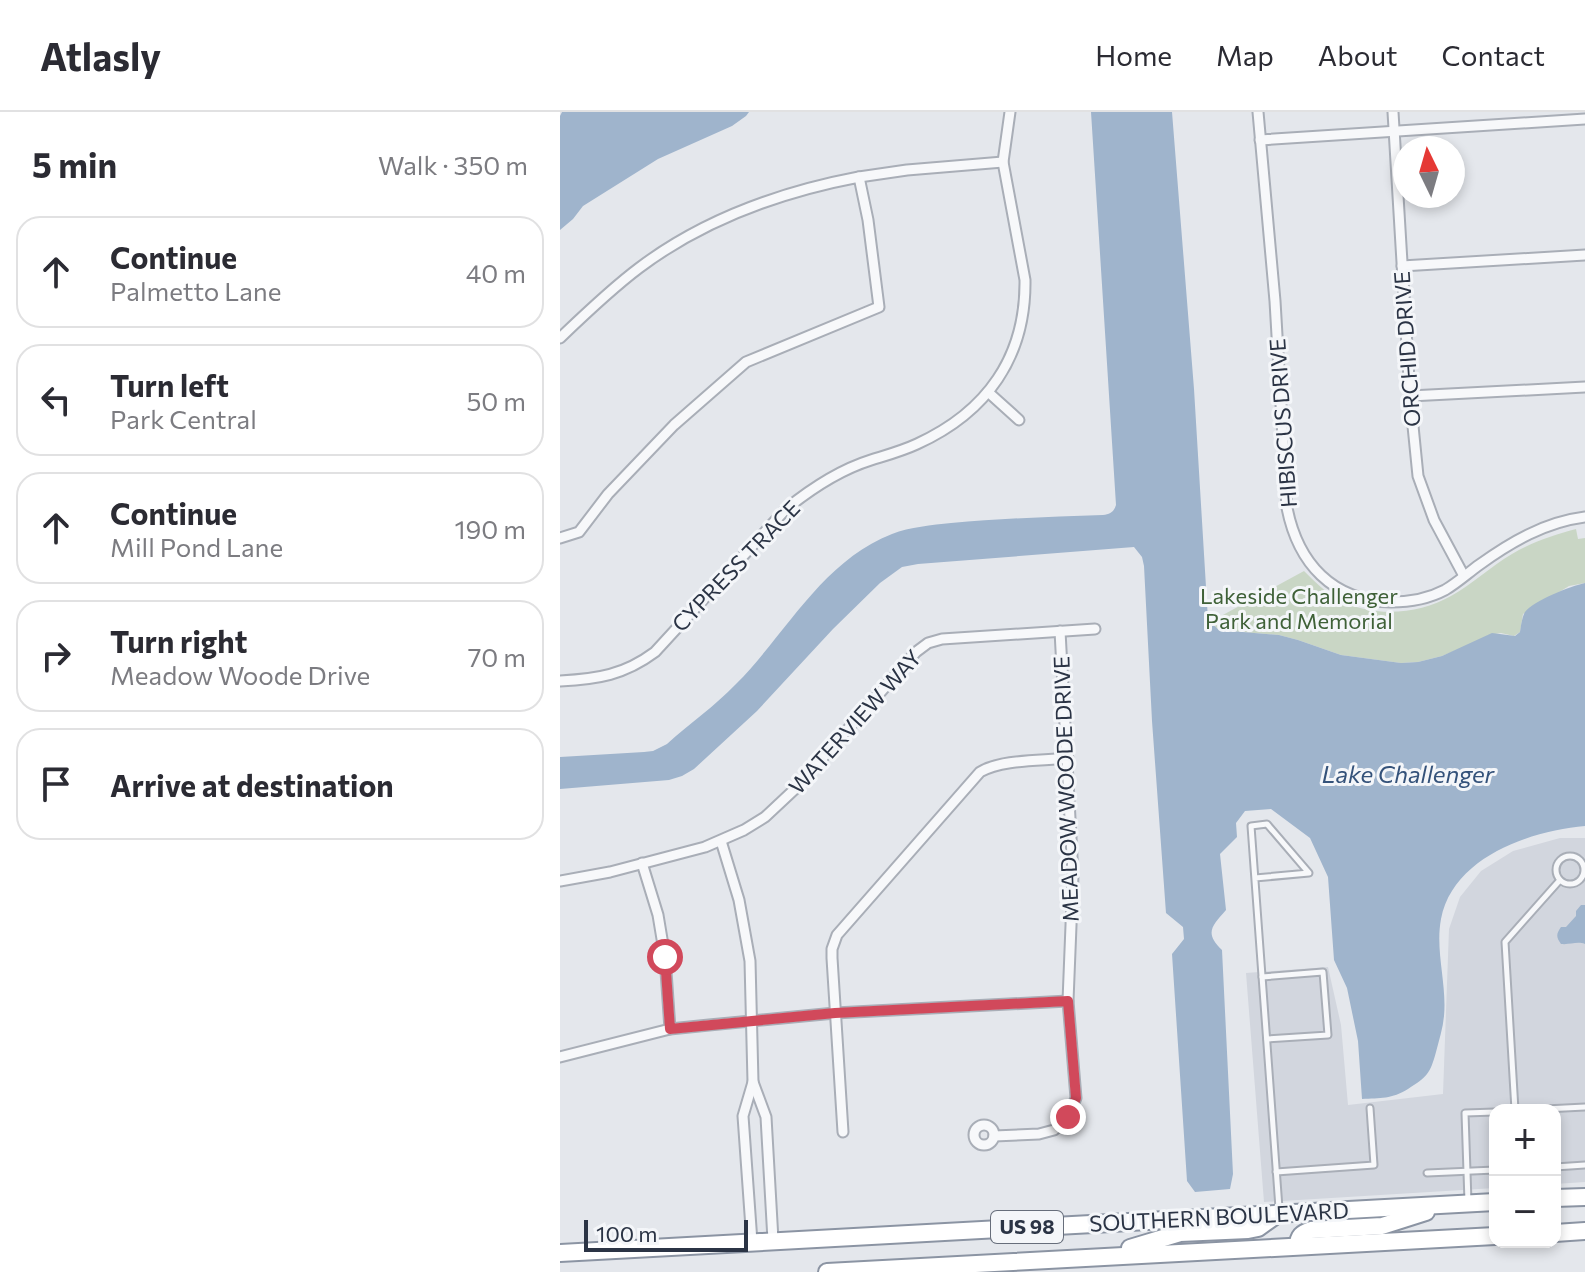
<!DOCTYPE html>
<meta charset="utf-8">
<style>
:root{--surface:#fff;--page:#f2f2f3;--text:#2b2b33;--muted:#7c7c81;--line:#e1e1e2}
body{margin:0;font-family:Commissioner,sans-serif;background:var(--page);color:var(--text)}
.controls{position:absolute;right:24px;bottom:24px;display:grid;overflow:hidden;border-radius:16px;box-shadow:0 4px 12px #0003}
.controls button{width:72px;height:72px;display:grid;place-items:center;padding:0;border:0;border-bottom:2px solid var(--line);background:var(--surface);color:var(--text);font:40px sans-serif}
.compass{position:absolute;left:833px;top:24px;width:72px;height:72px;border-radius:50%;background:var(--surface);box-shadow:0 4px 12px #0003;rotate:355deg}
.scale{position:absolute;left:24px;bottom:20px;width:164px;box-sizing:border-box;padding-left:8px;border:4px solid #2b3445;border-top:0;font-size:22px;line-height:28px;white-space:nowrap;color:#2b3445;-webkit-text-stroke:6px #f4f6f9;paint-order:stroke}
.stop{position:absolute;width:24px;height:24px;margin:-18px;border:6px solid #d1495b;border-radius:50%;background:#fff}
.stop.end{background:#d1495b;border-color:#fff;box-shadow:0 2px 8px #0008}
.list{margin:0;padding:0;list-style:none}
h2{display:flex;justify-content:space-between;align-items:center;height:104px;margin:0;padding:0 32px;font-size:34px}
h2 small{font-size:26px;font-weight:400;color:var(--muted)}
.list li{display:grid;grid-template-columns:52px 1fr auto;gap:24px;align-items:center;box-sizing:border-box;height:112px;margin:0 16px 16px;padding:0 16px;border:2px solid var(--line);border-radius:24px}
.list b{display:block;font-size:30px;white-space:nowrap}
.list p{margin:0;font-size:26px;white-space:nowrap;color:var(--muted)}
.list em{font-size:26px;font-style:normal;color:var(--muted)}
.icon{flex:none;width:44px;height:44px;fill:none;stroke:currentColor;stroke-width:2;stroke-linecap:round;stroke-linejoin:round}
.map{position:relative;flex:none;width:1025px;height:1160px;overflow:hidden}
header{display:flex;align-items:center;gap:48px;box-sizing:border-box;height:112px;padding:0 40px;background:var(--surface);border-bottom:2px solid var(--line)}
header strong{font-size:38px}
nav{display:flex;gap:44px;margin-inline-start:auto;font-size:28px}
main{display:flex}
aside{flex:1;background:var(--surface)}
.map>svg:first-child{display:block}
</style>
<header>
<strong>Atlasly</strong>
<nav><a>Home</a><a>Map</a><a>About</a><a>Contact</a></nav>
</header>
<main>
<aside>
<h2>5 min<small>Walk · 350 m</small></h2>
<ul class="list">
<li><svg class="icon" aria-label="ahead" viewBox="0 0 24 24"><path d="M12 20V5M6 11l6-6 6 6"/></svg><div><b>Continue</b><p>Palmetto Lane</p></div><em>40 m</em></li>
<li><svg class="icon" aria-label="left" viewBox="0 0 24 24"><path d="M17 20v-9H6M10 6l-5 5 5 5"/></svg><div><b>Turn left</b><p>Park Central</p></div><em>50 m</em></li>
<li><svg class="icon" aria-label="ahead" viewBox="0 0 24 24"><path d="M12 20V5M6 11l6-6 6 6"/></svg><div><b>Continue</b><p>Mill Pond Lane</p></div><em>190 m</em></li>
<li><svg class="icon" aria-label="right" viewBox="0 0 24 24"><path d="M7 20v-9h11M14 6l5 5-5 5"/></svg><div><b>Turn right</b><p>Meadow Woode Drive</p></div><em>70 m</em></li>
<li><svg class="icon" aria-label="arrive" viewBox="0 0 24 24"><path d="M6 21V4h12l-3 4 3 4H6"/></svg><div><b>Arrive at destination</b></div></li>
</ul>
</aside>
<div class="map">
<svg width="1025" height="1160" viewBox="0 0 1025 1160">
<rect width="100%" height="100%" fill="#e4e7ec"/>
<polygon fill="#d2d6de" points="1000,726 1025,726 1025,1070 995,1072 995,998 935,998 935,1076 704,1090 686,861 768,855 781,913 788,993 883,982 889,817 900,785 921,759 953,739"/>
<path fill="#c9d6c5" d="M 1016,417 L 1018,427 L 1025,426 L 1025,471 L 1009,474 L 963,502 L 960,520 L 954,524 L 941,521 L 929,523 L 909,533 L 882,544 L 858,550 L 841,551 L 781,543 L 738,528 L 719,523 L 659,518 L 650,510 L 744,459 C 755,470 765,480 778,487 C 812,506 858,503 891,484 C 913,472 931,454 952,442 C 972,430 994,423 1016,417 Z"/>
<g fill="#9fb4cc">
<polygon points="2,0 189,0 186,4 172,14 98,47 23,94 13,107 0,118 0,4"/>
<path d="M 531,0 L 612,0 L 634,277 L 648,508 L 659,518 L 719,523 L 738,528 L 781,543 L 841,551 L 858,550 L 882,544 L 932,521 L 955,524 L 960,520 C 961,514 962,505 965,500 C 973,489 1011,474 1025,471 L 1025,714 C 970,719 893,745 881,807 C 875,839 887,872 884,904 C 883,916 879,928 876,940 C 870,962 867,965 848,977 C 832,987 820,986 802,987 L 798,929 L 787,876 L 774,848 L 768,765 L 750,726 L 711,697 L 685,699 L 676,711 L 677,725 L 660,742 L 666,798 C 652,814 644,821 662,838 L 673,1062 L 670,1077 L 635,1080 L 627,1069 L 612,842 L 624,827 L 623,815 L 606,801 L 592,609 L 584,454 L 582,445 L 574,435 L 358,452 L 342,455 L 320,471 L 273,517 L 197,599 L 134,657 L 122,664 L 109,668 L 0,677 L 0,645 L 84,640 L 93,639 L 107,632 C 129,612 155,594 176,572 C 226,522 262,449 332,422 C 350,415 372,413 391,411 C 442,406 492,405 543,403 C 550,402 554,400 556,393 Z"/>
<path d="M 1021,793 L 1025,793 L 1025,832 C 1017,829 1010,833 1001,832 C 996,825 996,822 1001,815 L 1006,815 L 1016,804 L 1016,799 Z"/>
</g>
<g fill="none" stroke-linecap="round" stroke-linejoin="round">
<defs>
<g id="service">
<circle cx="1010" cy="758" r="14"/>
<path d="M 695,766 L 749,761 L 707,712 L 691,714 C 700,841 710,969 719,1096"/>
<polyline points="702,865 763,860 768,923 707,927"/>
<polyline points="955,998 945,830 1000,768"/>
<polyline points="965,998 1025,995"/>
<polyline points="995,1055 1025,1053"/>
<polyline points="716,1060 814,1053 810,996"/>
<polyline points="867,1061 935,1058"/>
<polyline points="908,1090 905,1001 935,1000"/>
</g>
<g id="minor">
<path d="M 698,0 L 715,189 L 727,396 C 738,451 772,489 831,490 C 849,490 868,487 885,478 C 897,471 908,461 919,453 C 951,430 985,410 1025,405"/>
<polyline points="833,0 850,284 858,364 874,408 904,464"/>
<polyline points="700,28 1025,7"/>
<polyline points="299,65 347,58 443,50"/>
<polyline points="842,154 1025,143"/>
<path d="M 0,226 C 25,202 51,177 79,156 C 144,107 220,80 299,65 L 308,108 L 319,195 L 186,250 L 114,313 L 48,382 L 19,420 L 0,426"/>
<polyline points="428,280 459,308"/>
<polyline points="850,284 1025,275"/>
<path d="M 0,569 C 38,567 64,563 95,540 L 226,397 C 252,376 279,358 311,348 C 327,343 342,339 357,332 C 427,300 466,245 465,168 L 443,50 L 450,0"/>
<polyline points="161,729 179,788 190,849 193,970 183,1004 192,1130"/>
<polyline points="82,751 98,803 105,845 110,917"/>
<polyline points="0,769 50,760 145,735 184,718 205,705 236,676 356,540 368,531 382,527 535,517"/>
<polyline points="0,945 110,917 149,913 275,901 508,889"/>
<polyline points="193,970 206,1005 213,1128"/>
<circle cx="424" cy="1023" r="10"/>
<path d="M 283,1020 L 272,846 L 272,837 L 277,823 L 420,660 C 442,647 482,649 508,646"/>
<polyline points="434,1024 479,1022 494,1018 508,1005 516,986 508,889 513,763 500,519"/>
</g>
<g id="trunk">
<polyline points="995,1086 1025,1085"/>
<polyline points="995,1121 1025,1119"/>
<path d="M 738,1134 C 738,1124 742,1121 751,1118 L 822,1114 L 866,1100"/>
<polyline points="570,1136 620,1121 688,1118 698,1116 719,1101"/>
<polyline points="0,1141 935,1090"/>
<polyline points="267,1160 935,1124"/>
</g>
</defs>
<use href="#service" stroke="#a9aeb7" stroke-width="9"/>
<use href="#minor" stroke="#a9aeb7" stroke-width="13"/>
<use href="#trunk" stroke="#8b94a3" stroke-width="20"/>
<use href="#service" stroke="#f7f8fa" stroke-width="5"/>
<use href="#minor" stroke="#f7f8fa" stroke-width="9"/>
<use href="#trunk" stroke="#fff" stroke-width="16"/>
</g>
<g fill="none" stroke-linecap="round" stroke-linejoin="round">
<polyline stroke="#d1495b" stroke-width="10" points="105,845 110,917 275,901 508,889 516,986 508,1005"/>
</g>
<g text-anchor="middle" stroke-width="6" stroke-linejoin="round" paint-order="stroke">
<rect fill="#f4f6f9" stroke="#676e7b" stroke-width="2" x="431" y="1099" width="72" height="32" rx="6"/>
<g font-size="20" font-weight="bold" fill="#2b3445">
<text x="467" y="1122">US 98</text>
</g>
<g font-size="22" fill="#2b3445" stroke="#f4f6f9">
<text transform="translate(847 237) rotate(-94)" y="8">ORCHID DRIVE</text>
<text transform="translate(723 311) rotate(-94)" y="8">HIBISCUS DRIVE</text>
<text transform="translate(176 454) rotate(-46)" y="8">CYPRESS TRACE</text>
<text transform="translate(295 610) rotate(-48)" y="8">WATERVIEW WAY</text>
<text transform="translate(506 677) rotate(-92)" y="8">MEADOW WOODE DRIVE</text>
<text transform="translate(659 1105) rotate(-3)" y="8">SOUTHERN BOULEVARD</text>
</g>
<g font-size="22" fill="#3f6138" stroke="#f4f6f9">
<text x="739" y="492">Lakeside Challenger<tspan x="739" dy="25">Park and Memorial</tspan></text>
</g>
<g font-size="24" font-style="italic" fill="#34527a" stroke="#f4f6f9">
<text x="848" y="671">Lake Challenger</text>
</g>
</g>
</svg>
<div class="controls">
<button>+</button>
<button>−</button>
</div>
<svg class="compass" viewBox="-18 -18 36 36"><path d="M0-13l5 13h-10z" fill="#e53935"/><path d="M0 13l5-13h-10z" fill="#7c7c81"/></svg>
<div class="scale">100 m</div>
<div class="stop" style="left:105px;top:845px"></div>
<div class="stop end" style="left:508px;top:1005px"></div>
</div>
</main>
